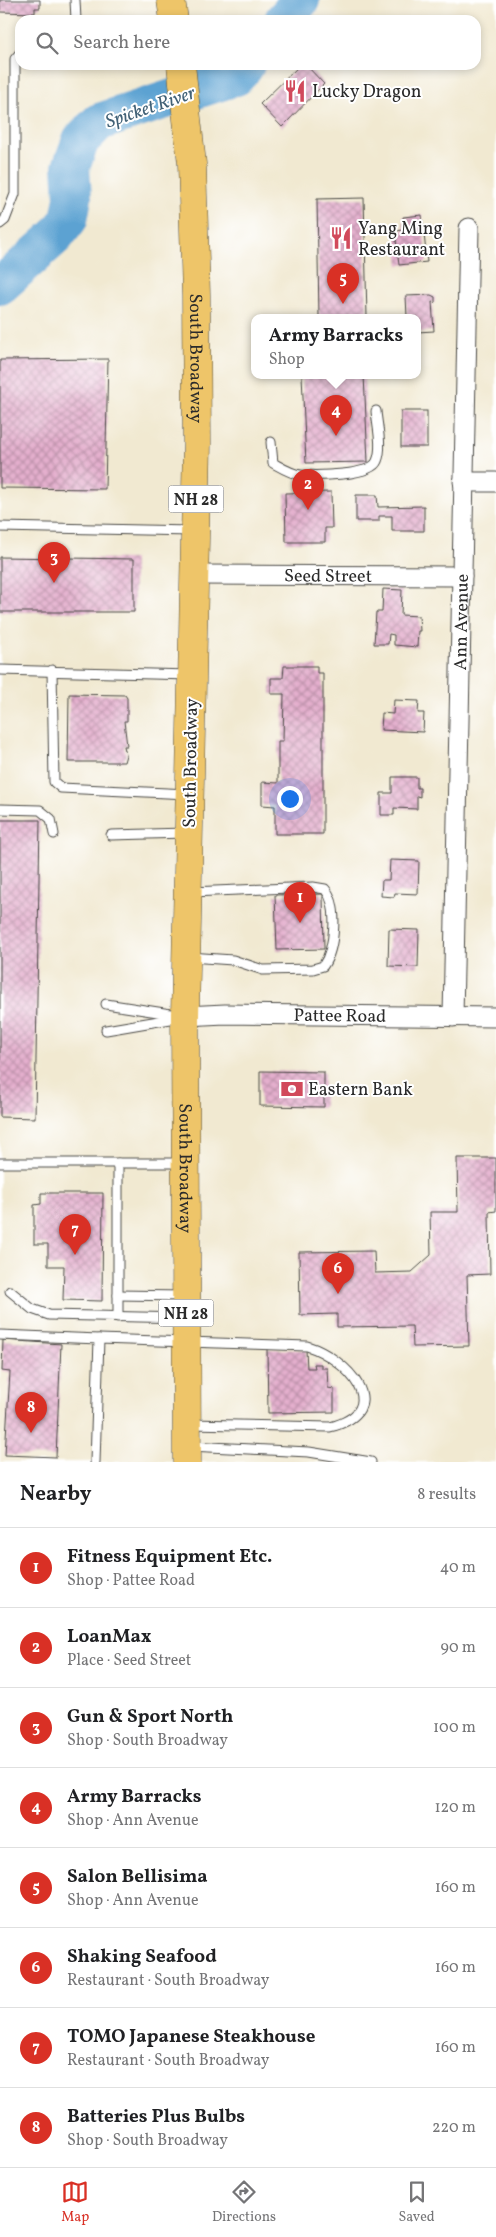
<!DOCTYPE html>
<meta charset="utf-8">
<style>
:root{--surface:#fff;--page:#f2f2f2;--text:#202124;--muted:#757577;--line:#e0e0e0;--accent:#d93025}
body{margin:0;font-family:Vollkorn,serif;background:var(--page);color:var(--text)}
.you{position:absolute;left:289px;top:798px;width:18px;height:18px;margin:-12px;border:4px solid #fff;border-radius:50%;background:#1a73e8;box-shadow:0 0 0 8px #1a73e833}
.badge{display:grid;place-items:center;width:32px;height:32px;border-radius:50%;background:var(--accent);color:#fff;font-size:16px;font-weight:700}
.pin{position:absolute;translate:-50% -41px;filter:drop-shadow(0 1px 2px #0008)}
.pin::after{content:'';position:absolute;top:26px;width:18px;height:15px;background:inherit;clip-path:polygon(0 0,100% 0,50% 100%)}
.popup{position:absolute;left:251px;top:314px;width:170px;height:65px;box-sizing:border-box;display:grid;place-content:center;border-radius:10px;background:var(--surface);filter:drop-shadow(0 1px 4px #0005);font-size:16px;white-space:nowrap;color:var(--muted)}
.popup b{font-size:19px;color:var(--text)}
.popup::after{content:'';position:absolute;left:50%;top:100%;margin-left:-10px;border:10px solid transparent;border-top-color:var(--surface)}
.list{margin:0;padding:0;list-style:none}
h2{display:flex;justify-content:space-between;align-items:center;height:65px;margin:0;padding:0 20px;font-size:21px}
h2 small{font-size:16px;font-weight:400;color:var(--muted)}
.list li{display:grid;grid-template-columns:32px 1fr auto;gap:15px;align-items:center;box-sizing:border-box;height:80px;padding:0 20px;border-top:1px solid var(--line)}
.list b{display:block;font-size:19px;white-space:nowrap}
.list p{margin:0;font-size:16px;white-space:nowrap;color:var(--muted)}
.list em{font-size:16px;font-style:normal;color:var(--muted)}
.icon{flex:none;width:28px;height:28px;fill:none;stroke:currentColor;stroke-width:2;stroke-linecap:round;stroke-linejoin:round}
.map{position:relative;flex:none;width:496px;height:1462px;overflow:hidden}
.search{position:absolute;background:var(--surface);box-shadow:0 2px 8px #0003;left:15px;right:15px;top:15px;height:55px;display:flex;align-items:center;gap:12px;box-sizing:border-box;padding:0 18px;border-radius:15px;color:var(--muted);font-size:19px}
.sheet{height:705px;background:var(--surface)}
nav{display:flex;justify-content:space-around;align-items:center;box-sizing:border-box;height:70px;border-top:1px solid var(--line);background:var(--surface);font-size:14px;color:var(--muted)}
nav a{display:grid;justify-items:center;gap:2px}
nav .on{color:var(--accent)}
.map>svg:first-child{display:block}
</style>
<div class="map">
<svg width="496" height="1462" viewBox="0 0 496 1462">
<defs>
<pattern id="building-cross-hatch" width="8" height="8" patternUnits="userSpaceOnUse" patternTransform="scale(1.25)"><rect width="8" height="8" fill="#e4afcd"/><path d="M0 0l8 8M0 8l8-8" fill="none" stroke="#b98fa7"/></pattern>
</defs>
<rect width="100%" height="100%" fill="#fff"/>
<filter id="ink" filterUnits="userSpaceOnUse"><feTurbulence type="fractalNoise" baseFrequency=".02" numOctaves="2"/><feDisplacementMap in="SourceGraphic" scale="10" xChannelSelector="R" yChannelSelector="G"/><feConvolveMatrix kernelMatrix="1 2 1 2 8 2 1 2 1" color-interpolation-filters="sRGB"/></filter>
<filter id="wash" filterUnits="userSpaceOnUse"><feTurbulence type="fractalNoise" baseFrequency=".0096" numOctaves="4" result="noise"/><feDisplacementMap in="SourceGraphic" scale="20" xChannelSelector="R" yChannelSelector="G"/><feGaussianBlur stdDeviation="1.12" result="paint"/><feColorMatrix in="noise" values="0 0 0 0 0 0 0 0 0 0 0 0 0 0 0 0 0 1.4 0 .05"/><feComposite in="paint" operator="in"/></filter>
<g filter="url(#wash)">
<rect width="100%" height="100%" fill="#f1e9d1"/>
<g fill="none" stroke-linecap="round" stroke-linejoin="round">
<g stroke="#5ca2d2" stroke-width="38">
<polyline points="283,20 301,0"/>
<polyline points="0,286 56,236 69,219 73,198 71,167 81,140 99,122 236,77 246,65"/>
</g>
</g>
<g id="blocks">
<g fill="url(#building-cross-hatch)">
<polygon points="0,0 40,0 40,8 35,8 35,13 0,12"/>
<polygon points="300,65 306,65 324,84 282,127 260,104"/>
<polygon points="364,198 367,317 319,317 317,199"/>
<polygon points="422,215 427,262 399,265 395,231 404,230 403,217"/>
<polygon points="431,295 435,297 435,303 432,302 434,331 417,332 417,317 407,317 406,296"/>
<polygon points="108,359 105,489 0,488 0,360"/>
<polygon points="302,375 364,375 368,462 306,463"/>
<rect x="401" y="411" width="26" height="36"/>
<polygon points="331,492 332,528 325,528 325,542 286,542 285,493"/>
<polygon points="356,495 377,495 378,507 424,506 424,531 392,531 392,516 379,516 379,521 356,521"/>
<polygon points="0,557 134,559 134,612 0,612"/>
<polygon points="383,589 402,590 401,615 419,616 420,631 418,631 417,647 394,645 394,635 389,634 388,644 374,644 376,612 382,612"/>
<polygon points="284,666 317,666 317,673 323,673 323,834 275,834 275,806 262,805 262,782 278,783 278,741 283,741 284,694 271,694 271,678 283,678"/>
<polygon points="69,694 125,695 127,698 127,721 124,721 127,746 124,746 126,755 124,762 68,762"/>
<polygon points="394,700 419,701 418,713 424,713 423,732 381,730 382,713 393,714"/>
<polygon points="392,777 417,777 417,788 420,788 420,797 417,796 417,809 394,808 394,815 381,815 381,793 392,793"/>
<polygon points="0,820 40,820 35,1118 0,1117"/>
<polygon points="390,860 419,861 418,894 395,893 394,897 381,896 382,880 389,880"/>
<polygon points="323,894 324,949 277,950 275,895"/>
<polygon points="389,929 419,930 418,967 388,966"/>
<polygon points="260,1071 324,1072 324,1107 260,1106"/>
<polygon points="457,1158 496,1158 496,1211 489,1212 490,1274 467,1275 469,1346 413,1347 412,1326 337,1327 337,1314 300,1315 299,1252 374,1251 375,1273 412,1272 431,1255 430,1212 458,1212"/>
<polygon points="41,1193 103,1193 102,1301 63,1300 64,1266 48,1266 48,1244 34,1244 34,1205 41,1204"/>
<polygon points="3,1340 61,1344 56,1457 5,1455 10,1372 2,1371"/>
<polygon points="267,1349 306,1350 307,1368 315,1368 314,1364 321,1364 321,1368 327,1368 328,1388 334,1389 334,1412 268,1413"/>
</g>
</g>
</g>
<g filter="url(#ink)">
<use href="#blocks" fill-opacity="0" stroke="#494844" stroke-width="1"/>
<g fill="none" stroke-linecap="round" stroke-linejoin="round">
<defs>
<g id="service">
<polyline points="75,0 76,20"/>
<polyline points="0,224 5,220 15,194 15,59 20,53"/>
<path d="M 271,442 L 273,463 C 282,468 291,474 301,475 C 317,476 371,476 377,461 C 383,447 377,425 376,411"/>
<polyline points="0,527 192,531"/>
<polyline points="0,670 190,675"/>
<polyline points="52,670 54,782 61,788 188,794"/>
<polyline points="0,809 40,810 51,819 54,834"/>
<polyline points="111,835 186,833"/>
<path d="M 189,957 L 233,960 L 263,970 L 313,969 L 323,966 C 335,949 339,905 325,889 L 313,887 L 191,892"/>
<polyline points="106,1004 177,1015"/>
<polyline points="106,1030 182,1017"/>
<polyline points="0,1163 183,1163"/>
<polyline points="118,1163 118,1317"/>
<polyline points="10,1291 32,1309 49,1315 185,1318"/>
<polyline points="118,1295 183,1296"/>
<polyline points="0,1335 99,1339"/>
<polyline points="190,1446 309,1452 371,1462"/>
<path d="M 95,1462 L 99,1339 L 307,1346 C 346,1358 396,1410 330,1427 L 190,1424"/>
</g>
<g id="minor">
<polyline points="463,482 496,482"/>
<path id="s1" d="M 194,575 L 462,576"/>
<path id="s2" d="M 185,1016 L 225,1014 L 496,1017"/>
<path id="s3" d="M 453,1017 L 469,228"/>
</g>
<g id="primary">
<polyline points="171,0 174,20"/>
<path id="s4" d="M 181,65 L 192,164 L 196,295 L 197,443 L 185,1016 L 187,1462"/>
</g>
</defs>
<use href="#service" stroke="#494844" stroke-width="11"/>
<use href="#minor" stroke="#494844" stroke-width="21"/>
<use href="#primary" stroke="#494844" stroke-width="29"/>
<use href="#service" stroke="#fff" stroke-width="9"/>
<use href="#minor" stroke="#fff" stroke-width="19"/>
<use href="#primary" stroke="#eec569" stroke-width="28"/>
</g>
</g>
<defs>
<symbol id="restaurant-bare" viewBox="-9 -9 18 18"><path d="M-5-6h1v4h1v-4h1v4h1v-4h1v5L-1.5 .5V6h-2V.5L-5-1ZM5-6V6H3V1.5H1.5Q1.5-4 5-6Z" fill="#d1495b" stroke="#fff" stroke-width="2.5" paint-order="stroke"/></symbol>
<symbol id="bank-bare" viewBox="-9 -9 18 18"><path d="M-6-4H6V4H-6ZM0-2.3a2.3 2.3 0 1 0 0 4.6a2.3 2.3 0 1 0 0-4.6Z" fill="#d1495b" stroke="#fff" stroke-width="2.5" paint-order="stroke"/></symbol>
</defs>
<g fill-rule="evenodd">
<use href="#restaurant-bare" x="279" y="75" width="32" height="32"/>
<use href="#restaurant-bare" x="325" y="222" width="32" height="32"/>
<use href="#bank-bare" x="276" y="1073" width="32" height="32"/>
</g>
<g text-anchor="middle" stroke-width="4" stroke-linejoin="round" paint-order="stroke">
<g fill="#fff" stroke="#6b6b6b" stroke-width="1">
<rect x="168.5" y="485.5" width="55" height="27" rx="4"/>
<rect x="158.5" y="1299.5" width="55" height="27" rx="4"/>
</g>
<g font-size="16" font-weight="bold" fill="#2b2b2b">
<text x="196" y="505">NH 28</text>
<text x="186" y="1319">NH 28</text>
</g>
<g font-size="18" fill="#2b2b2b" stroke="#fff" text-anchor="start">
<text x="312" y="97">Lucky Dragon</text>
<text x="358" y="234">Yang Ming<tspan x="358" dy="21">Restaurant</tspan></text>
<text x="308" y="1095">Eastern Bank</text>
</g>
<g font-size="18" fill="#2b2b2b" stroke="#fff">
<text dy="6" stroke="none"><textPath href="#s4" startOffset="294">South Broadway</textPath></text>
<text dy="6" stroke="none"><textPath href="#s1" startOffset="134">Seed Street</textPath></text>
<text dy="6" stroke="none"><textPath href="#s3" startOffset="395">Ann Avenue</textPath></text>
<text transform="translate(190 763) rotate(-89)" y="6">South Broadway</text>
<text dy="6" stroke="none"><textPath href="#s2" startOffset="155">Pattee Road</textPath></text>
<text dy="6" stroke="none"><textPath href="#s4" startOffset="1104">South Broadway</textPath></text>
</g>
<g font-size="19" font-style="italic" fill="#416176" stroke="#fff">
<text transform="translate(150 106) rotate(-19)" y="7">Spicket River</text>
</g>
</g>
</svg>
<div class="you"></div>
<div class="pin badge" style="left:300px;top:923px">1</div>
<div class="pin badge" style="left:308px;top:510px">2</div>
<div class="pin badge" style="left:54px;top:583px">3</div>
<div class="pin badge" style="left:336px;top:436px">4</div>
<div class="popup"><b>Army Barracks</b>Shop</div>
<div class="pin badge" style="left:343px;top:304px">5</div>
<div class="pin badge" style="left:338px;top:1294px">6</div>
<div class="pin badge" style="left:75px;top:1255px">7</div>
<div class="pin badge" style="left:31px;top:1433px">8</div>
<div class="search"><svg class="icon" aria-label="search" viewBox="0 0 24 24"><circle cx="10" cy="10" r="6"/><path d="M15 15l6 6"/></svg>Search here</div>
</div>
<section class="sheet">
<h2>Nearby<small>8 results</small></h2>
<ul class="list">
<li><span class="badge">1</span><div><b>Fitness Equipment Etc.</b><p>Shop · Pattee Road</p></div><em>40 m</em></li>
<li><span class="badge">2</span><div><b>LoanMax</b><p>Place · Seed Street</p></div><em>90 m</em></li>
<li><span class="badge">3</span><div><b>Gun &amp; Sport North</b><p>Shop · South Broadway</p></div><em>100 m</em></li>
<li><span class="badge">4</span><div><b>Army Barracks</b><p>Shop · Ann Avenue</p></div><em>120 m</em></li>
<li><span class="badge">5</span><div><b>Salon Bellisima</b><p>Shop · Ann Avenue</p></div><em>160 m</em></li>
<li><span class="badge">6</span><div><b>Shaking Seafood</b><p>Restaurant · South Broadway</p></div><em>160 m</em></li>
<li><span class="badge">7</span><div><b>TOMO Japanese Steakhouse</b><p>Restaurant · South Broadway</p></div><em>160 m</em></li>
<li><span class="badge">8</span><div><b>Batteries Plus Bulbs</b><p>Shop · South Broadway</p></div><em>220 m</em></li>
</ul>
</section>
<nav>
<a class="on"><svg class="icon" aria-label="map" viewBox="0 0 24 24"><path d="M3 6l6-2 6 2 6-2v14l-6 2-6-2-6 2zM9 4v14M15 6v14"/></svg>Map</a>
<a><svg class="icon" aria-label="directions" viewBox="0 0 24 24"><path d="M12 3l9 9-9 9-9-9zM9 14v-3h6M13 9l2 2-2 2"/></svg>Directions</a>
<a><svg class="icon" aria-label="saved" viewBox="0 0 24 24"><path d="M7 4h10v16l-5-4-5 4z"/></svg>Saved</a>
</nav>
